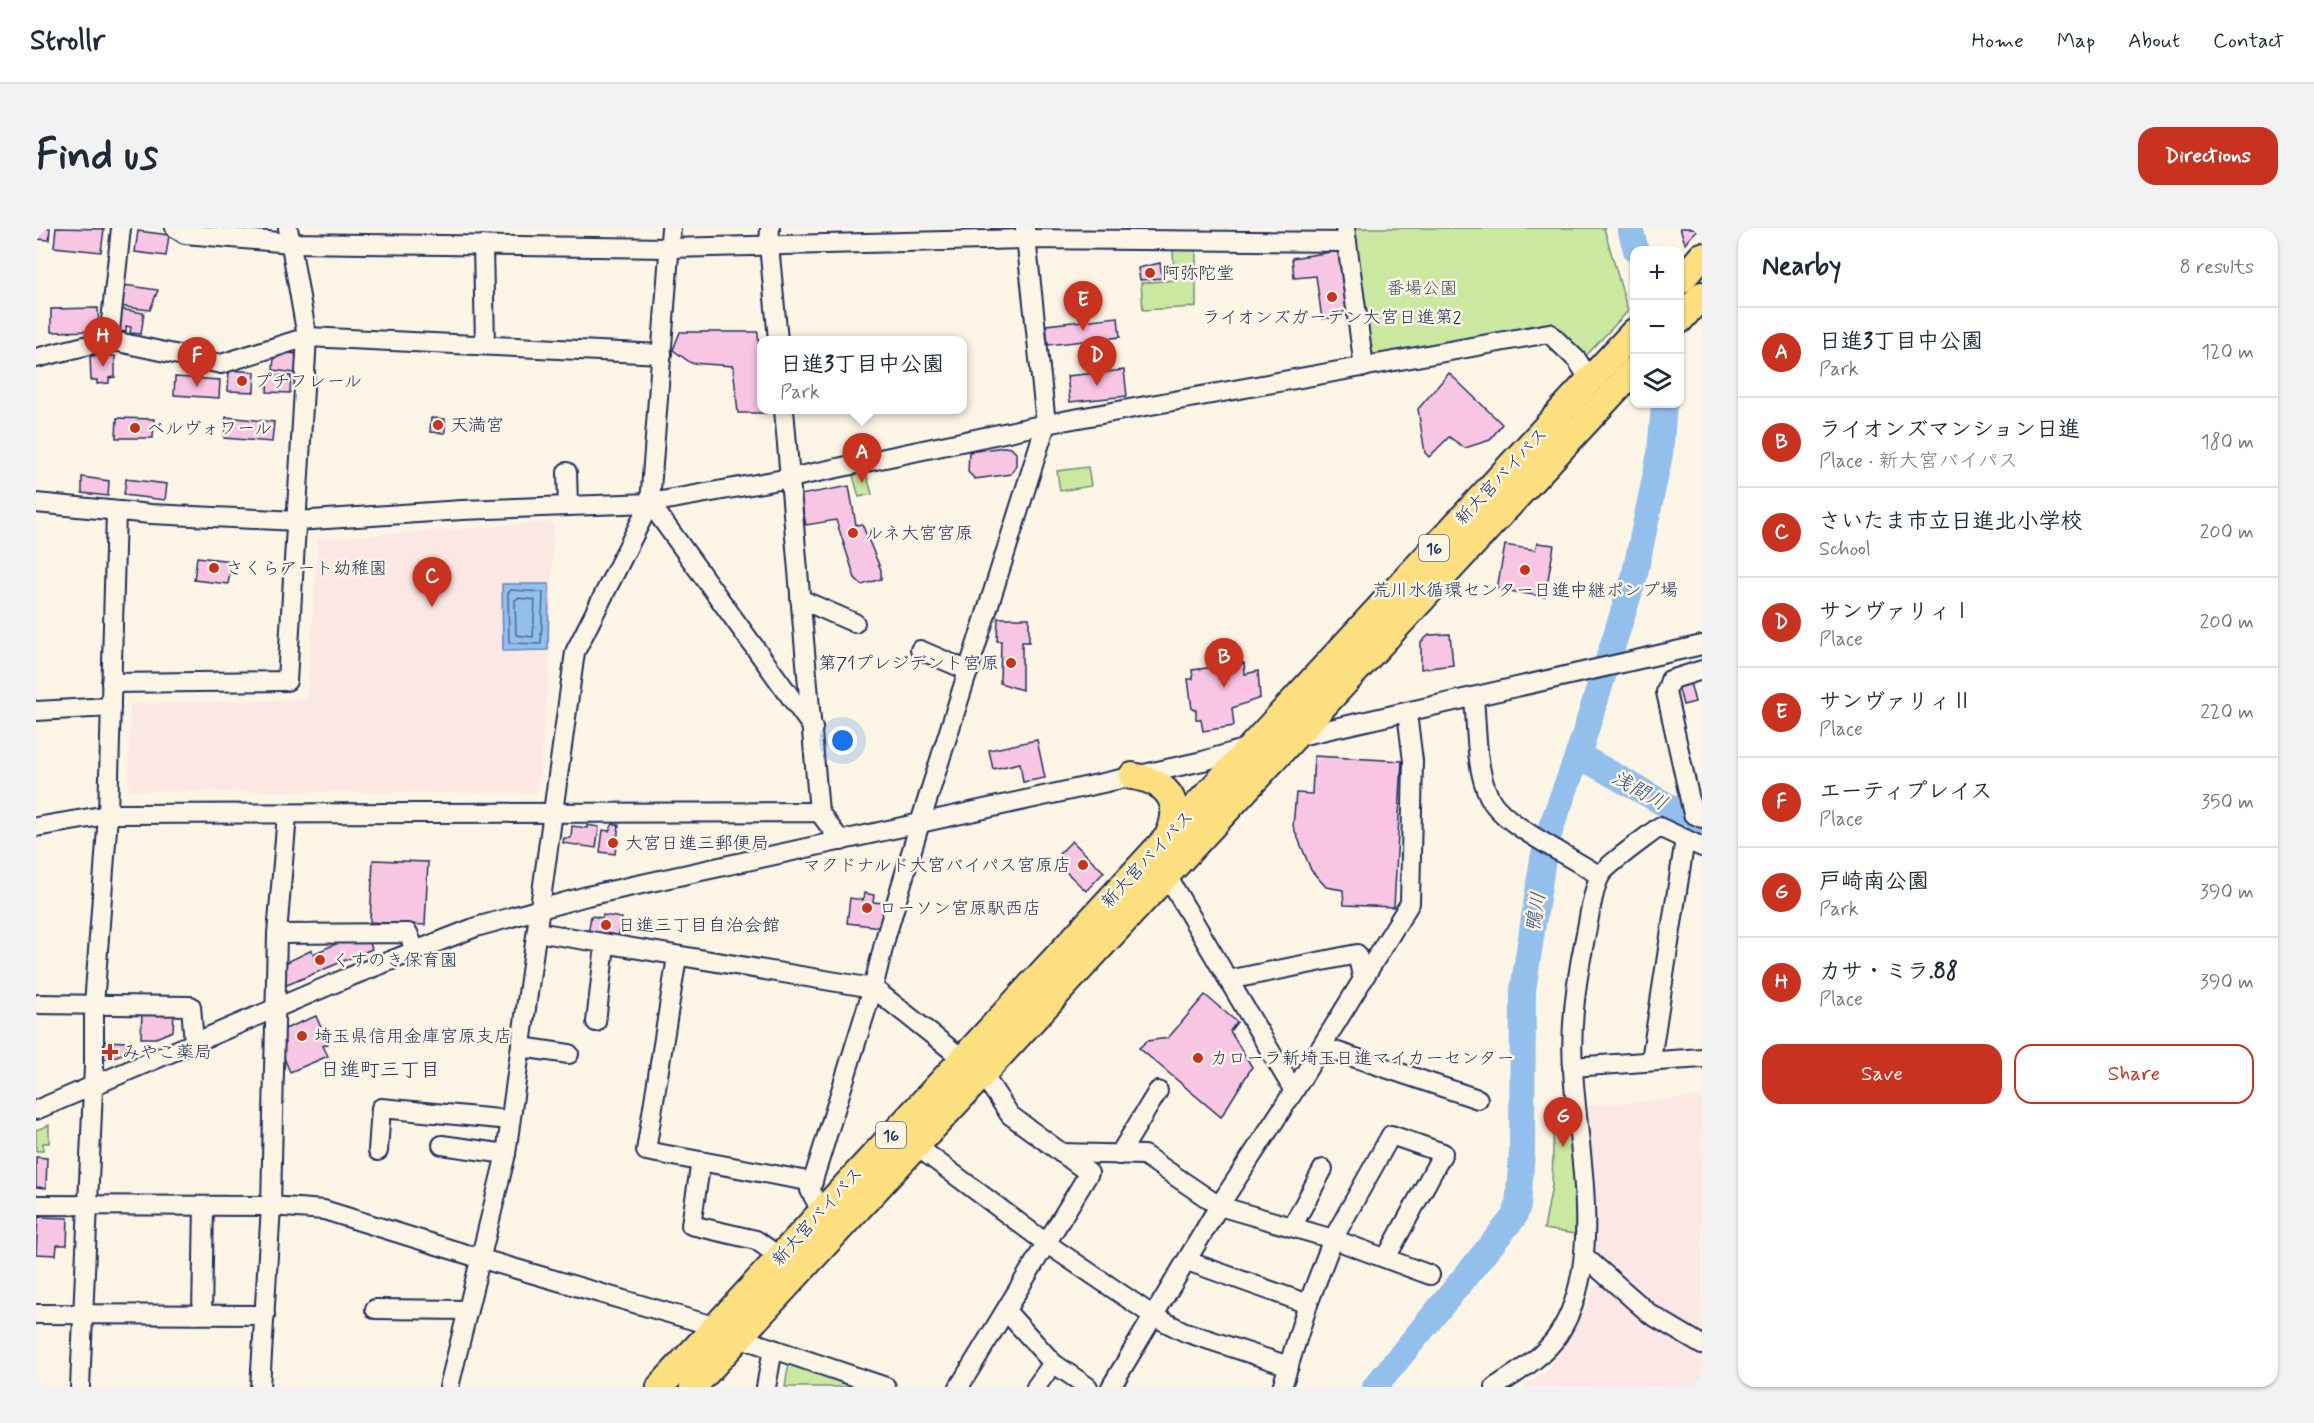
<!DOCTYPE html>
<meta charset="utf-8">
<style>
:root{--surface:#fff;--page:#f2f2f3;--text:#1f2937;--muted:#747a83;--line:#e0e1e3;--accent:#c8321e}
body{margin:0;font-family:Mynerve,"Klee One",sans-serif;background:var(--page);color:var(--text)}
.controls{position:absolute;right:18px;top:18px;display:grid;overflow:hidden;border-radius:12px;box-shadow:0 2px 4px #0004}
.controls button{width:54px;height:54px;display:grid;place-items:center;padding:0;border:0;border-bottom:2px solid var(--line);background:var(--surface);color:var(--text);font:30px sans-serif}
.you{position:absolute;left:807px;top:513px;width:21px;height:21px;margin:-15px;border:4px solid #fff;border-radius:50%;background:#1a73e8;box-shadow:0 0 0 9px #1a73e833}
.badge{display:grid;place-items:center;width:39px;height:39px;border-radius:50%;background:var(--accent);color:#fff;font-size:20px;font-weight:700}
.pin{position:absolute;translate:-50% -50px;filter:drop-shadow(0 2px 3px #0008)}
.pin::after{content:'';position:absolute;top:32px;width:21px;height:18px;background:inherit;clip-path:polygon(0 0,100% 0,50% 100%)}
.popup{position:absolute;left:721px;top:108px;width:210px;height:78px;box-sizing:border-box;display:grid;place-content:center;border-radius:12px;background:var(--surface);filter:drop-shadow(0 2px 4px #0005);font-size:20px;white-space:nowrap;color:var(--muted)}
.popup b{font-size:22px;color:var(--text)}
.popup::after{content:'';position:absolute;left:50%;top:100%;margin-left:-12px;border:12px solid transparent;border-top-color:var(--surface)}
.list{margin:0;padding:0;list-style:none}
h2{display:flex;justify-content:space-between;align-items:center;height:78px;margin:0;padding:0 24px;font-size:26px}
h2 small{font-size:20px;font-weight:400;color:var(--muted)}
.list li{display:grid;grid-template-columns:39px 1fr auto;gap:18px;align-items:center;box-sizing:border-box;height:90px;padding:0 24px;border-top:2px solid var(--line)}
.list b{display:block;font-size:22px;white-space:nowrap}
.list p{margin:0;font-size:20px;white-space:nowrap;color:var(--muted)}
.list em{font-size:20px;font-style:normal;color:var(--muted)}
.actions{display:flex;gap:12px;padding:18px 24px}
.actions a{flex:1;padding:14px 0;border:2px solid var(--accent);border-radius:18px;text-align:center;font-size:21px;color:var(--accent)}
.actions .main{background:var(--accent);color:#fff}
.icon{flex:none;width:33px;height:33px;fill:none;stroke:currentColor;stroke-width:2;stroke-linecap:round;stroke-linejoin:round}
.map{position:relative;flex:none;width:1666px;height:1159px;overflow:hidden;border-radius:18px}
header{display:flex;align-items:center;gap:36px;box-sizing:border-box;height:84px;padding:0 30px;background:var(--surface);border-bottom:2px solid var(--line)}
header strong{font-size:28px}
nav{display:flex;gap:33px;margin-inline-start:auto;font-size:21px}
.intro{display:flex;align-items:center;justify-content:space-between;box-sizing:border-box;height:144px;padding:0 36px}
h1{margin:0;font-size:42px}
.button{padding:15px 27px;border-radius:18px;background:var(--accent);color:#fff;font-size:21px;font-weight:700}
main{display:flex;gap:36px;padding:0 36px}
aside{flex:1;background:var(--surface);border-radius:18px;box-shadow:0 2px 4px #0004}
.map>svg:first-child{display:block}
</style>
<header>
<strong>Strollr</strong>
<nav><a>Home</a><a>Map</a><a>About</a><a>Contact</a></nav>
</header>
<div class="intro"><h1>Find us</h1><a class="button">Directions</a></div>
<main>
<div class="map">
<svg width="1666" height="1159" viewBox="0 0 1666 1159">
<rect width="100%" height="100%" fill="#fcf5e5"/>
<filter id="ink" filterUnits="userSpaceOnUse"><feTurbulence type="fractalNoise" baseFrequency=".0167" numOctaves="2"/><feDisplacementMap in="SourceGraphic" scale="12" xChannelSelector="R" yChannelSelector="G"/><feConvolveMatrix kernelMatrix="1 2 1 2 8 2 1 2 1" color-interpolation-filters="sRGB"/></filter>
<g filter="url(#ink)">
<g fill="#fbe7e4">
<polygon points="518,294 513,446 501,565 93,563 94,476 271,471 282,311"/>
<polygon points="1659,869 1666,870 1666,1105 1624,1082 1580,1039 1560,1024 1553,959 1552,878"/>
<polygon points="1571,1054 1666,1125 1666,1159 1487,1159 1511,1143 1551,1078 1558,1059"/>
</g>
<g fill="#cae89f" stroke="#728c7e" stroke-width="1.5">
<polygon points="1316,0 1568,0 1592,83 1547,131 1513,99 1343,129 1331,123"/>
<polygon points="1160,19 1160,79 1107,82 1105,55 1138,52 1137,20"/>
<polygon points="1052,239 1055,258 1024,263 1021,243"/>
<polygon points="829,241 836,266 823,269 816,244"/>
<polygon points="1518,882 1533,882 1540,956 1539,1006 1508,1001 1516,958"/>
<polygon points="13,897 13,915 7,915 7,923 0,923 0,902"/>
<polygon points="753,1134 819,1156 819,1159 749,1159"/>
</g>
<polygon fill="#93bfec" stroke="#6385b3" stroke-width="1.5" points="466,356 513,356 512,422 467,423"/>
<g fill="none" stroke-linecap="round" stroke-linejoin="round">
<g stroke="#4b6997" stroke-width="1.5">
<polygon points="475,362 507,364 505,416 473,415 472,365"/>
<polygon points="482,370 499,372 497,409 480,407 479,372"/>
</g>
<g stroke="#93bfec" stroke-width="26">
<polyline points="1594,0 1600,22"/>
<polyline points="1542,527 1666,597"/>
<polyline points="1339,1159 1478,989 1482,978 1486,924 1487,762 1507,631 1515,599 1542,527 1598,350 1624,226 1628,176"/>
</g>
</g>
<g fill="#f8c5e3" stroke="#1b2f5e" stroke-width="1.5">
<polygon points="0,0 14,0 13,12 0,11"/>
<polygon points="20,0 68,1 65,24 18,19"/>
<polygon points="927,0 941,0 942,5 928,7"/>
<polygon points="955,0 978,0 979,6 956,9"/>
<polygon points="1644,0 1663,0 1649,15"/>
<polygon points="102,3 133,7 130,28 99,24"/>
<polygon points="1302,23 1311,87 1286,91 1280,48 1258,50 1256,30"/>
<polygon points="1124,35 1126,50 1104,52 1102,40"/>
<polygon points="88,57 122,62 114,82 81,78"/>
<polygon points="62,80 63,103 15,104 15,81"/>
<polygon points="83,81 108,85 105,106 94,105 95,99 90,98 90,104 80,103"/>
<polygon points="1082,89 1084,109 1012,117 1010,97"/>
<polygon points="644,104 722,104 726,182 730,182 730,185 702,185 697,138 655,135 637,122"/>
<polygon points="242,124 261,126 259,145 237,142 238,129 242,129"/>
<polygon points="54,128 79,128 79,149 73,150 73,155 61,156 61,152 55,152"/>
<polygon points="193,142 219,144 218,164 192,163"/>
<polygon points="1088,142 1091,168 1034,174 1031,148"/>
<polygon points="1413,145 1466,196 1454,212 1429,220 1413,209 1393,229 1389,225 1382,181"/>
<polygon points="232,147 255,148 254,165 231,164"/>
<polygon points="139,149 184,152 183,170 138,167"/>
<polygon points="190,189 238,194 236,214 188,210"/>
<polygon points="81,190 118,191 117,210 80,210"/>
<polygon points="395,190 409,191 409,205 394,204"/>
<polygon points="968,219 975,220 980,225 980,237 975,246 939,251 932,244 933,224"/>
<polygon points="46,249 73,253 72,268 46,265"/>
<polygon points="90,251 131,256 129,272 88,267"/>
<polygon points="813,258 820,297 826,296 845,342 845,351 826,357 819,350 800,292 770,297 764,267"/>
<polygon points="1501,315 1518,317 1509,369 1461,361 1469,317 1499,322"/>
<polygon points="161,329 196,333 192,356 158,352"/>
<polygon points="962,390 993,390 993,414 986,414 986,462 964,455 965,413 961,413"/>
<polygon points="1414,406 1417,437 1385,441 1385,414 1393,407"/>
<polygon points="1208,435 1209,446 1222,443 1224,470 1196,480 1198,498 1167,503 1165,492 1160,491 1160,482 1156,481 1152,451 1157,451 1156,442"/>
<polygon points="1653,451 1659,474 1647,477 1641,454"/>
<polygon points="1001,512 1009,550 987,554 984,535 957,541 953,522"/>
<polygon points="1278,528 1366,533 1358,679 1308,677 1307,662 1290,659 1275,642 1257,598 1260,565 1276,566"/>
<polygon points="577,596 583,597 579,626 564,624 567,602 573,603"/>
<polygon points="551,597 563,599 560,620 527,615 528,610 535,610 536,598 551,600"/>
<polygon points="1036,613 1068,644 1050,663 1024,638 1029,633 1023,626"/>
<polygon points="337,632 392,634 389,697 334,694"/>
<polygon points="828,665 838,667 837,674 848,675 845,699 811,695 814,670 827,672"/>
<polygon points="567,687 586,690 582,712 552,707 555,688 566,690"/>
<polygon points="311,711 333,712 336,721 251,757 245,746 245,737 276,722 277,726"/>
<polygon points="1169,767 1201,794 1194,803 1216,839 1185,889 1103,820 1111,813 1132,810"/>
<polygon points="106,784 138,784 137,803 120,810 105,810"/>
<polygon points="280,788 292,816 287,818 292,828 254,844 243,818 249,816 244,803"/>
<polygon points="65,813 91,814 91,820 89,825 72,831 64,831"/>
<polygon points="0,929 11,930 10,960 0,959"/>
<polygon points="2,989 32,990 31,1017 21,1017 20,1027 0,1026"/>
</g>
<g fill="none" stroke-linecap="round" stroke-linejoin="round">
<defs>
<g id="minor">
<polyline points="139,0 149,6 255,15 634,20 990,11 1311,14"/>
<polyline points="734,0 733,17 742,112"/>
<polyline points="1309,0 1328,139"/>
<polyline points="447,17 449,117"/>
<polyline points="73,112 85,0"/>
<polyline points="0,130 73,112 185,136 271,109 626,126"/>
<polyline points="748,182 783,584"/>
<polyline points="531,244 532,278"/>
<polyline points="0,275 115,286 261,293 426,282 614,275 754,250 1010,196 1513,105 1541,132 1554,152"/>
<polyline points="614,275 777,500"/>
<polyline points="764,371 819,395"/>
<polyline points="884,422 933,443"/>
<polyline points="1666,442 1634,452 1630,464 1657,586 1666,590"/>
<polyline points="75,455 251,453 271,109 252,0"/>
<path d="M 1438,469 C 1441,500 1439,557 1461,580 C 1481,603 1537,630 1564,648"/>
<polyline points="0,483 75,479"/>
<polyline points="1255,510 1666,417"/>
<polyline points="0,599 77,586 783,584 805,613"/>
<polyline points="1131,648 1258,863 1374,675 1377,533 1371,485"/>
<polyline points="501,704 837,760 927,831"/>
<polyline points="241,706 372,705 379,722"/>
<polyline points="641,729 610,923 777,954"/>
<polyline points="1192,752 1321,726 1327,752"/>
<polyline points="0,776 155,778 158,815"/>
<polyline points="560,794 569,717"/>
<polyline points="485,819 533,826"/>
<polyline points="1287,819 1442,871"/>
<polyline points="1615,832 1649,611"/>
<polyline points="1536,839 1666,830"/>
<polyline points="0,882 313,749 440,699 551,668 1167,533 1214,519"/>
<polyline points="406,917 470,926"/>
<polyline points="879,917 1010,1015 1119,1089 1149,1104 1253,1138"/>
<polyline points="342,923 345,880 474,892"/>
<polyline points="1025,925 1108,927 1183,978 1297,1011 1394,1047"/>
<polyline points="1083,927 1122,863"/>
<polyline points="665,933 655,997 720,1012 744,1029"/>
<polyline points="0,977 235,978 288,982 446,1031 681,1099"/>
<polyline points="785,983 774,962 837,760 850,708 884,595 1010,196 989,0"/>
<polyline points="1256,999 1287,941"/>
<polyline points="1548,1028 1614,1086 1666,1117"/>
<polyline points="1151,1033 1272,1076"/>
<polyline points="339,1081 432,1082"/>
<polyline points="970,1083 1017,1135 1052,1159"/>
<polyline points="0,1086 229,1087"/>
<polyline points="166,1086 168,978"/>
<polyline points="702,1109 850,1159"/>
<polyline points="44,1159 58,838 58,777 72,587 80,283"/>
<polyline points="224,1159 235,978 241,706 251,587"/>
<polyline points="413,1159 470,926 539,424 614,275 635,0"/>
<polyline points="730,1159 737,1121"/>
<polyline points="923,1159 1053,945 974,887 946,845"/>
<polyline points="1000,1159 1017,1135"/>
<polyline points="1075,1159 1183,978 1258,863"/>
<polyline points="1246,1159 1272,1076 1297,1011 1355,907 1407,925 1350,1030"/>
<path d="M 1459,1159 C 1480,1145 1508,1129 1522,1107 C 1570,1034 1541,923 1537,841 C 1534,797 1540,753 1549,710 C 1553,693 1556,663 1564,648 C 1570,637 1611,609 1623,599 L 1666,619"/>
</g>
<g id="highway">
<polyline points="1644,53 1666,28"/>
<polyline points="1644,92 1666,67"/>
<path d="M 1096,548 C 1129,553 1148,572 1133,606"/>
<polyline points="624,1159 1598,104"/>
<polyline points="657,1159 1598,142"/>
</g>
</defs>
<use href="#minor" stroke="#1b2f5e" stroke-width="22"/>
<use href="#highway" stroke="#1b2f5e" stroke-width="30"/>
<use href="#minor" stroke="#fcf5e5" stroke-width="18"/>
<use href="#highway" stroke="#fedf80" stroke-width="26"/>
</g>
</g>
<g fill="#c8321e" stroke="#fcf5e5" stroke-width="2">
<circle cx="1114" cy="45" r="6"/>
<circle cx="1296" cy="69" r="6"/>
<circle cx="206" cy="153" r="6"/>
<circle cx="402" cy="197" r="6"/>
<circle cx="99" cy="200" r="6"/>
<circle cx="817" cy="305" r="6"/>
<circle cx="178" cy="340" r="6"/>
<circle cx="1489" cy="342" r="6"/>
<circle cx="975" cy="435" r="6"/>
<circle cx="577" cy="615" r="6"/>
<circle cx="1047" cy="637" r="6"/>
<circle cx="831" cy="680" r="6"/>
<circle cx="570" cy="697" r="6"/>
<circle cx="284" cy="732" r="6"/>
<circle cx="266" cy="808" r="6"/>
<path d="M71 815h6v6h6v6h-6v6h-6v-6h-6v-6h6z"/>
<circle cx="1162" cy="830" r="6"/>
</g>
<g text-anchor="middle" stroke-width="5" stroke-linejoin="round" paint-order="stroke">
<g fill="#fcf5e5" stroke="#5e6a86" stroke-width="1.5">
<rect x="1383" y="307" width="30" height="26" rx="4.5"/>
<rect x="840" y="894" width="30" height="26" rx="4.5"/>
</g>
<g font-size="16" font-weight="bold" fill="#1b2f5e">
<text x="1398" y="326">16</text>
<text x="855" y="913">16</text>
</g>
<g font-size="18" fill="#1b2f5e" stroke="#fcf5e5" text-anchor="start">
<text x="1126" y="51">阿弥陀堂</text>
<text x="1296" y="95" text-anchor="middle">ライオンズガーデン大宮日進第2</text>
<text x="218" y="159">プチフレール</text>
<text x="414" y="203">天満宮</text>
<text x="111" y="206">ベルヴォワール</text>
<text x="829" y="311">ルネ大宮宮原</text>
<text x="190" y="346">さくらアート幼稚園</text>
<text x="1489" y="368" text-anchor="middle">荒川水循環センター日進中継ポンプ場</text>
<text x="963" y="441" text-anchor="end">第71プレジデント宮原</text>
<text x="589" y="621">大宮日進三郵便局</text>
<text x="1035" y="643" text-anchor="end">マクドナルド大宮バイパス宮原店</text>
<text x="843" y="686">ローソン宮原駅西店</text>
<text x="582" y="703">日進三丁目自治会館</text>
<text x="296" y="738">くすのき保育園</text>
<text x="278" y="814">埼玉県信用金庫宮原支店</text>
<text x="86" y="830">みやこ薬局</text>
<text x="1174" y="836">カローラ新埼玉日進マイカーセンター</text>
</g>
<g font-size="18" fill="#3e546b" stroke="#fcf5e5">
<text x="1386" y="66">番場公園</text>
</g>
<g font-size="18" fill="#1b2f5e" stroke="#fcf5e5">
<text transform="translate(1465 248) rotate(-47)" y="6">新大宮バイパス</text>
<text transform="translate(1111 631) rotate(-47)" y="6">新大宮バイパス</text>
<text transform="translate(781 988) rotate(-48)" y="6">新大宮バイパス</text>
</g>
<g font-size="20" font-style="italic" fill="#395382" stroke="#fcf5e5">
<text transform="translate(1604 562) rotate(29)" y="7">浅間川</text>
<text transform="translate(1499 684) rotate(-81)" y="7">鴨川</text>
</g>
<g font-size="20" fill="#1b2f5e" stroke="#fcf5e5">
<text x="344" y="848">日進町三丁目</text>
</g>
</g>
</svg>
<div class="controls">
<button>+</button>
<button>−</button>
<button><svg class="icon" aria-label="layers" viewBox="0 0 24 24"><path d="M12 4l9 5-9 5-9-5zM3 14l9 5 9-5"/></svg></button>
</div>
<div class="you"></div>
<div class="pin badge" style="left:826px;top:255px">A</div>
<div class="popup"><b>日進3丁目中公園</b>Park</div>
<div class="pin badge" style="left:1188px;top:460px">B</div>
<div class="pin badge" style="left:396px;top:379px">C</div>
<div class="pin badge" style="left:1061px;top:158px">D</div>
<div class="pin badge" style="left:1047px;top:103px">E</div>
<div class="pin badge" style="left:161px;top:159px">F</div>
<div class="pin badge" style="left:1527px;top:919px">G</div>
<div class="pin badge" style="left:67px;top:139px">H</div>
</div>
<aside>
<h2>Nearby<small>8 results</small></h2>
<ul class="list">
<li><span class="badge">A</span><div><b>日進3丁目中公園</b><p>Park</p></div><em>120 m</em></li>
<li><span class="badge">B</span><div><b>ライオンズマンション日進</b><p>Place · 新大宮バイパス</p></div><em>180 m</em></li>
<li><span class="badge">C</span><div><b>さいたま市立日進北小学校</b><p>School</p></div><em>200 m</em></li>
<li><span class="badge">D</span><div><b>サンヴァリィⅠ</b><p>Place</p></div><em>200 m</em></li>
<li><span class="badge">E</span><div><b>サンヴァリィⅡ</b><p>Place</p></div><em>220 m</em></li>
<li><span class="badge">F</span><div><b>エーティプレイス</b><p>Place</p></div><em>350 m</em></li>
<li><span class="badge">G</span><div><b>戸崎南公園</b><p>Park</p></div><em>390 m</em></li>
<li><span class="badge">H</span><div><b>カサ・ミラ.88</b><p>Place</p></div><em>390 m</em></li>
</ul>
<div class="actions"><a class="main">Save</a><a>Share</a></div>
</aside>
</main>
